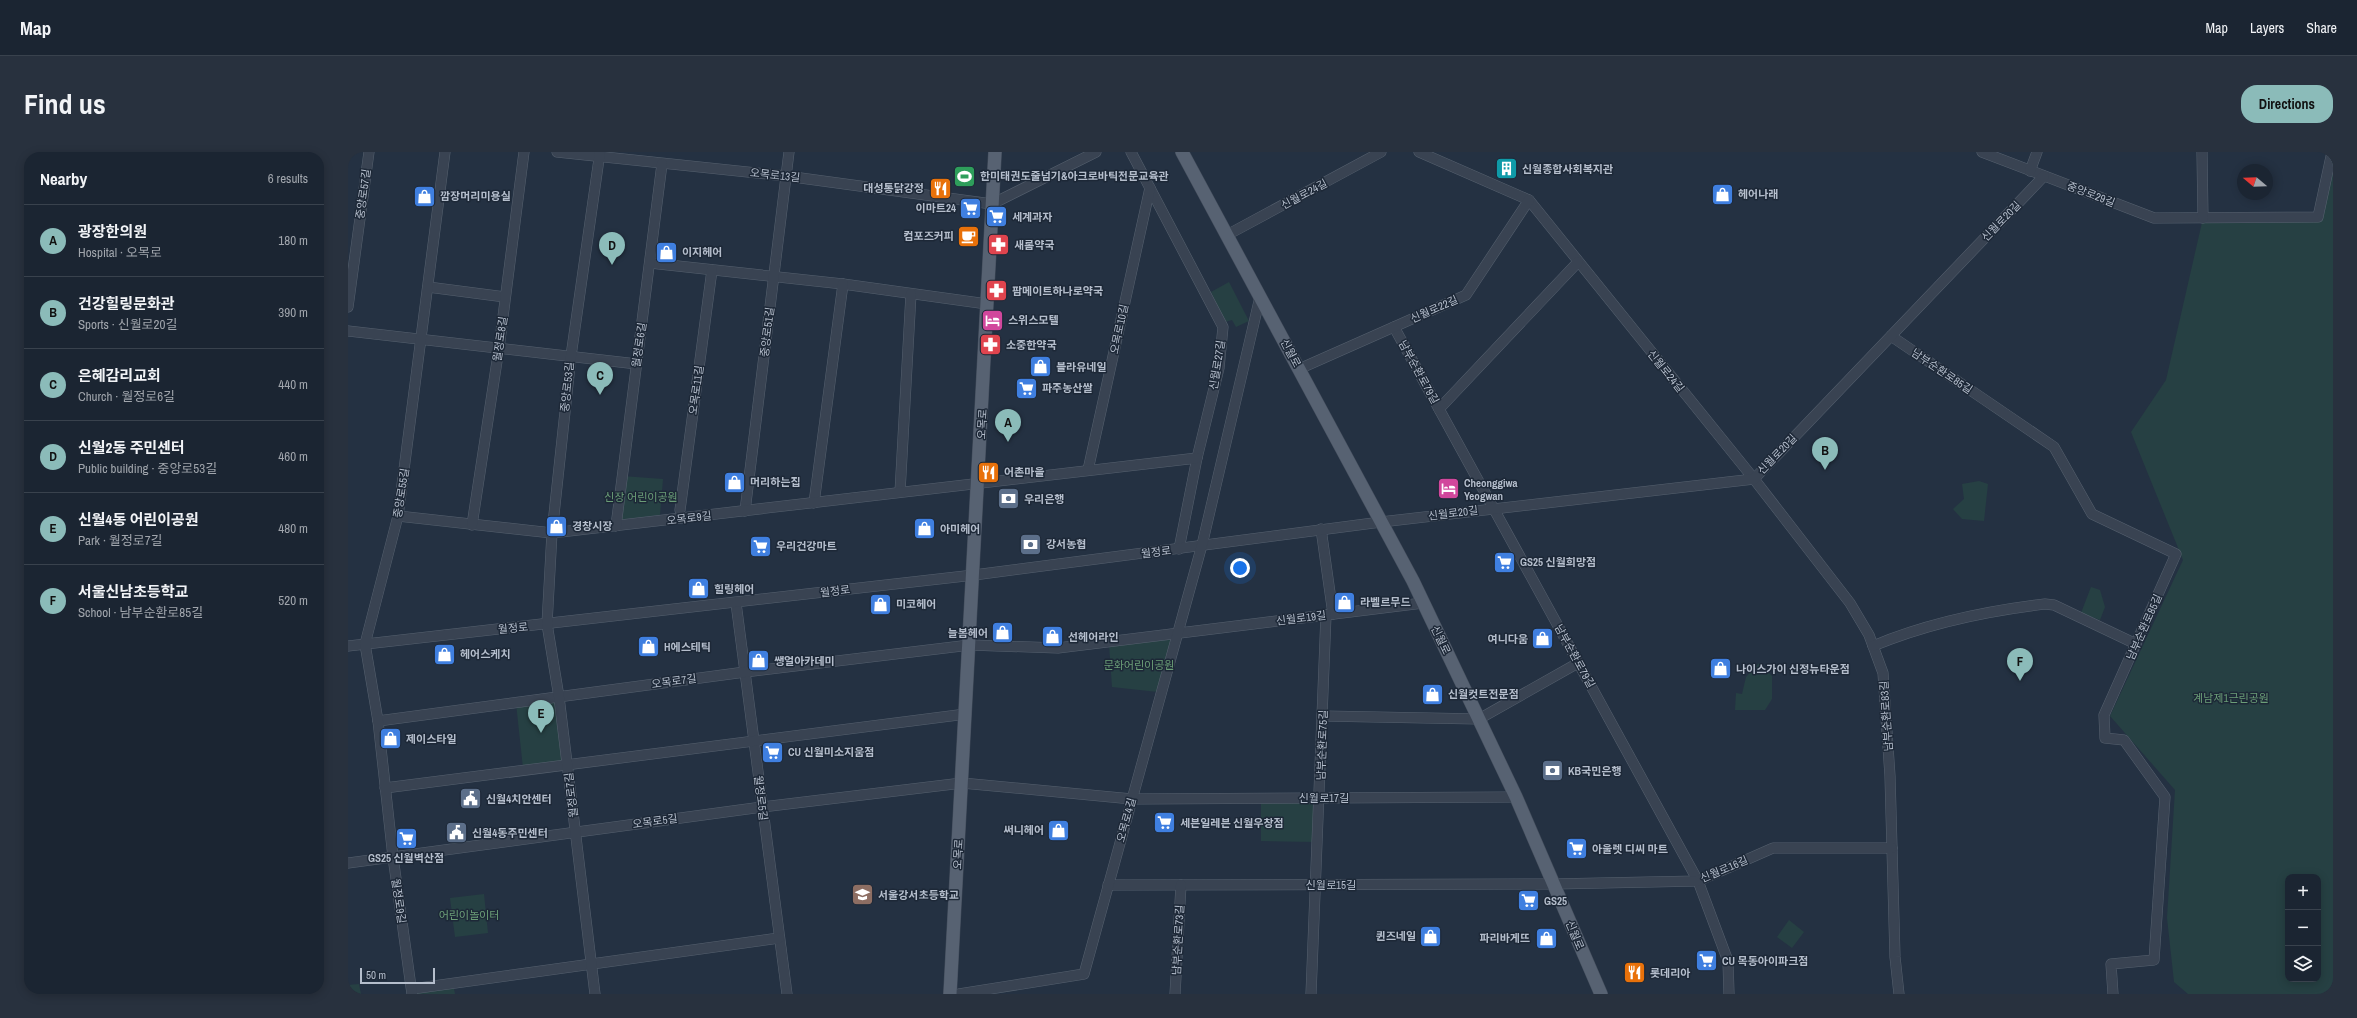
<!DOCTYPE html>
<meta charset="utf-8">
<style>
:root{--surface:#1b2532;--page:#28313e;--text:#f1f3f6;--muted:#a0a5ac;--line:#39424d;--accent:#8bbbb9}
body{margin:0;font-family:"Archivo Narrow","Noto Sans KR",sans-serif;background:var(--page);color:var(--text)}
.controls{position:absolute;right:12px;bottom:12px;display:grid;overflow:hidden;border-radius:8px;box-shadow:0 2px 10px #0003}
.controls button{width:36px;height:36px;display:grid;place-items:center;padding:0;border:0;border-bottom:1px solid var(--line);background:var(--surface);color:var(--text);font:20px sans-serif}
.compass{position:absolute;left:1889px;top:12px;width:36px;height:36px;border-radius:50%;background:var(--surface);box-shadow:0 2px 10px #0003;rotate:289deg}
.scale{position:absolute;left:12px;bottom:10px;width:75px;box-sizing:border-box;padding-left:4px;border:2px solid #b5becc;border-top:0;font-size:11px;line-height:14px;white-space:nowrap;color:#b5becc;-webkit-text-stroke:3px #1d2837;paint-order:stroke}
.you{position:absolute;left:892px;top:416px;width:14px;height:14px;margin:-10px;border:3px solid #fff;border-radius:50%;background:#1a73e8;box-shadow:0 0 0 6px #1a73e833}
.badge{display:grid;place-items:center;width:26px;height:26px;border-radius:50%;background:var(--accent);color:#111;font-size:13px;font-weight:700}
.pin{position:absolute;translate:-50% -33px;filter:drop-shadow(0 1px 2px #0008)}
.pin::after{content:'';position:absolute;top:21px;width:14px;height:12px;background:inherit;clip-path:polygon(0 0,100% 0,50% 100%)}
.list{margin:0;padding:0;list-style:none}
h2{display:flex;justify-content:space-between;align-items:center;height:52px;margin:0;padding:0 16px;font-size:17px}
h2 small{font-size:13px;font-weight:400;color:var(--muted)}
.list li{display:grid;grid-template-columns:26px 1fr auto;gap:12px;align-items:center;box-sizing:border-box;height:72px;padding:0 16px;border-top:1px solid var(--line)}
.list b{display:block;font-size:15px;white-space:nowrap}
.list p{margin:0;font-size:13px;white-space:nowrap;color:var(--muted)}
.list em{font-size:13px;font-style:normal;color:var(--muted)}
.icon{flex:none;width:22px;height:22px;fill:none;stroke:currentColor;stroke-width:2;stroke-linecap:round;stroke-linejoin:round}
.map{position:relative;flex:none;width:1985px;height:842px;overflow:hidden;border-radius:16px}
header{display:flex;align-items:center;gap:24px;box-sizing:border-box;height:56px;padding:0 20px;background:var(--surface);border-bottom:1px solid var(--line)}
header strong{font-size:19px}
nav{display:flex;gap:22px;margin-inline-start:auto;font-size:14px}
.intro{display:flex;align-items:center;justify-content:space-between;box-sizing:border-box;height:96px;padding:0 24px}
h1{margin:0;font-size:28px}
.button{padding:10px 18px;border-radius:16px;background:var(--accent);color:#111;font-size:14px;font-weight:700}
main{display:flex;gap:24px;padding:0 24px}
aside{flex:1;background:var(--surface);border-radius:16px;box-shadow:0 2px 10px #0003}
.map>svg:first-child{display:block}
</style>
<header>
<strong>Map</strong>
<nav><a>Map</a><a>Layers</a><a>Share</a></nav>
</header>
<div class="intro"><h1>Find us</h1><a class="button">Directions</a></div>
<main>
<aside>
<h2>Nearby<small>6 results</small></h2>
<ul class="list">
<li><span class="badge">A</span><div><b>광장한의원</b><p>Hospital · 오목로</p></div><em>180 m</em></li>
<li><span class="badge">B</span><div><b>건강힐링문화관</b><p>Sports · 신월로20길</p></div><em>390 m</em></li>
<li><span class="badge">C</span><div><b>은혜감리교회</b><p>Church · 월정로6길</p></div><em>440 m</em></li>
<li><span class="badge">D</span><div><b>신월2동 주민센터</b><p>Public building · 중앙로53길</p></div><em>460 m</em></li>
<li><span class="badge">E</span><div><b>신월4동 어린이공원</b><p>Park · 월정로7길</p></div><em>480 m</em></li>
<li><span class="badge">F</span><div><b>서울신남초등학교</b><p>School · 남부순환로85길</p></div><em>520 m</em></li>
</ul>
</aside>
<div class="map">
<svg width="1985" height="842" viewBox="0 0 1985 842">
<rect width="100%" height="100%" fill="#243142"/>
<g fill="#264043" fill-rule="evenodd">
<path d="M 1985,0 L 1985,842 L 1840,842 L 1826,830 L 1819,766 L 1827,638 L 1762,564 L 1835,408 L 1783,280 L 1818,228 L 1855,66 L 1970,65 ZM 1940,725 L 1970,725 L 1970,827 L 1940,827 Z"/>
<polygon points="881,130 901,169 888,175 884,168 877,170 863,140"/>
<polygon points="274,324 315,327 312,363 269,368"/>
<polygon points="1631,329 1640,332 1636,369 1614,367 1605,357 1616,347 1614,332"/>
<polygon points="1743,435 1752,438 1757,455 1752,468 1733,461"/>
<polygon points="815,483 824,490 810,540 764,535 761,492"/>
<polygon points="1411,511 1424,524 1424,547 1417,558 1387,558 1388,541 1394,542 1398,525"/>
<polygon points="210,546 217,611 175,616 168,551"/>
<polygon points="913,647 970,648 969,690 913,689"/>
<polygon points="136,742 140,781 107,785 102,746"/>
<polygon points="1441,768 1456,780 1444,796 1429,785"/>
<polygon points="11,832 13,842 0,842 0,833"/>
<polygon points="105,832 107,842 64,842"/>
</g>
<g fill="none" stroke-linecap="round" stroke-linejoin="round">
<defs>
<g id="minor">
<polyline points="209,0 438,24 644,52 748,0"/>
<polyline points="783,0 875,175 871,216 849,306 831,397"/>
<polyline points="1071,0 1181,48 1406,327 1502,451 1521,483 1535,521 1542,624 1547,805 1551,842"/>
<polyline points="1634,0 1806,66 1970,65 1984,0"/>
<polyline points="1854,0 1855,66"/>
<polyline points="1682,19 1689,0"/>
<polyline points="879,83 1033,0"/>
<polyline points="302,111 495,132 639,152"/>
<polyline points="80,135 157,145"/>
<polyline points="0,155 21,0"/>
<polyline points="1046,175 1350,729 1380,809 1381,842"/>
<polyline points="0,179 289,212"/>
<polyline points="1543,184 1706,295 1744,362 1828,402 1756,563 1757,586 1776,588 1817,645 1806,808 1763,812 1765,842"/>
<polyline points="951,217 1118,143 1181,48"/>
<polyline points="1091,257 1230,110"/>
<polyline points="740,318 802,36"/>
<polyline points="552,340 563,142"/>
<polyline points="466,351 495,132"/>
<polyline points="332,358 364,118"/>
<polyline points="397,359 441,0"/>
<polyline points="50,364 204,381 849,306"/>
<polyline points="124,373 151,196 176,0"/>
<polyline points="268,374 314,12"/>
<polyline points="973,377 985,462"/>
<polyline points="388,451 439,842"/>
<polyline points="0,494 626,423 1033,370 1406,327 1696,24"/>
<path d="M 1525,494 C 1580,471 1638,459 1697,452 L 1706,453 L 1788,492"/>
<polyline points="975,564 1131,567 1230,511"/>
<polyline points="30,569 397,520 622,493 710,496 1075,451"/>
<polyline points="37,636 618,562"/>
<polyline points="0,711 414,655 614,631 784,647 1168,645"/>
<polyline points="760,733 1205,732 1350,729 1425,696 1544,696"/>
<polyline points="64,837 431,786"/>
<polyline points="64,842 45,705 30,569 17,492 50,364 97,0"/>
<polyline points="247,842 211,545 199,472 204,381 223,204 252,0"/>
<polyline points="611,842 736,822 854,393 912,145"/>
<polyline points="827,842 833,733"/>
<polyline points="963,842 978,463"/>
</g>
<g id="major">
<polyline points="834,0 1065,429 1168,645 1253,842"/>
<polyline points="602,842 647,0"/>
</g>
</defs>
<use href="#minor" stroke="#56616f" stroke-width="11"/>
<use href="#major" stroke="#424c5b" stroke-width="14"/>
<use href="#minor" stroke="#394352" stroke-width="10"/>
<use href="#major" stroke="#576272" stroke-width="13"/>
</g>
<defs>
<symbol id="building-square" viewBox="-11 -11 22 22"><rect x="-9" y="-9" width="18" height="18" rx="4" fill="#0f9aa8" stroke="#1d2837"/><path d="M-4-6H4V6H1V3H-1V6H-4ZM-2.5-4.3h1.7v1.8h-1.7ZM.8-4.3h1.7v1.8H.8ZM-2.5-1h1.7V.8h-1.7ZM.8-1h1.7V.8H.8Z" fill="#fff"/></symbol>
<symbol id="stadium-square" viewBox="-11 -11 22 22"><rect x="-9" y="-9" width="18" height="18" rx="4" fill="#2e9e5b" stroke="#1d2837"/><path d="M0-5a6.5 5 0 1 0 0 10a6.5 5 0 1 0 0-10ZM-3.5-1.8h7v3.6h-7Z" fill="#fff"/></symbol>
<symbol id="restaurant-square" viewBox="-11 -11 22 22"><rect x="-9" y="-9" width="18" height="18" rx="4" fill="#e8710a" stroke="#1d2837"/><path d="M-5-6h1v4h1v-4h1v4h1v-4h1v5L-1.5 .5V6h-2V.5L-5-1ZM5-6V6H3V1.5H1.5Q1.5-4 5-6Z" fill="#fff"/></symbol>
<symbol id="shop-square" viewBox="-11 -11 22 22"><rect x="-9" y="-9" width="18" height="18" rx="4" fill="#3f7fe0" stroke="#1d2837"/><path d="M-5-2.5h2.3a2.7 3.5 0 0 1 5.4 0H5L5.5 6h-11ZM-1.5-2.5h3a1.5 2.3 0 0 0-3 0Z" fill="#fff"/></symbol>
<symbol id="supermarket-square" viewBox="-11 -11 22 22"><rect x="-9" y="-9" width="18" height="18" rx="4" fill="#3f7fe0" stroke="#1d2837"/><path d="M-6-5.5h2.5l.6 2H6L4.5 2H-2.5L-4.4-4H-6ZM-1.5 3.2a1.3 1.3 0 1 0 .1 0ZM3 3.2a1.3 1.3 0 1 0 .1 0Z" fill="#fff"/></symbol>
<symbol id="cafe-square" viewBox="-11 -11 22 22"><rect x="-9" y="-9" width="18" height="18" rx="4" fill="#e8710a" stroke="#1d2837"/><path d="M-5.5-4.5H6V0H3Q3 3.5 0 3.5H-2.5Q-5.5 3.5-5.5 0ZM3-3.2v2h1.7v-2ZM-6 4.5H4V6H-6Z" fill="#fff"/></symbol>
<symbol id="pharmacy-square" viewBox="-11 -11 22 22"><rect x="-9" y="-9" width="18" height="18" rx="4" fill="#e0444e" stroke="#1d2837"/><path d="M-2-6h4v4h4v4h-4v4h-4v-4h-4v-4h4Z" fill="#fff"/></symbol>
<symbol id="hotel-square" viewBox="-11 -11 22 22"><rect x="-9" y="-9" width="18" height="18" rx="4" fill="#d1479c" stroke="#1d2837"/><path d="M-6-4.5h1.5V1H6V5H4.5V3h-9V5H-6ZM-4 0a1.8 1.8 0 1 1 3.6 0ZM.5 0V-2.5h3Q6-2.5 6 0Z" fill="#fff"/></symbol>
<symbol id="bank-square" viewBox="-11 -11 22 22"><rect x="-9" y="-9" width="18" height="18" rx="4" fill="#5c6f8a" stroke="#1d2837"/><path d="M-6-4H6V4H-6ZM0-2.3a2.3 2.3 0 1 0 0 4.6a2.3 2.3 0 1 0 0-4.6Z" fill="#fff"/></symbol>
<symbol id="civic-square" viewBox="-11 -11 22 22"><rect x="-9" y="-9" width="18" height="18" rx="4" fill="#5c6f8a" stroke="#1d2837"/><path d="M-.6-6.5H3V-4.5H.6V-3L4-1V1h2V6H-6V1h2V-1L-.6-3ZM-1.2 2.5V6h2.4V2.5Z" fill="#fff"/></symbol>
<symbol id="school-square" viewBox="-11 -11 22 22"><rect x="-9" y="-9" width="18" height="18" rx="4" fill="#8d6e63" stroke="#1d2837"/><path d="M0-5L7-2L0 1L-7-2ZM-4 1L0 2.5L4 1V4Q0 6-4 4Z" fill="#fff"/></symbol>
</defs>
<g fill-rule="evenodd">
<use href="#building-square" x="1146" y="4" width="25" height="25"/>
<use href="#stadium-square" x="604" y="12" width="25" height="25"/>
<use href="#restaurant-square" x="580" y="24" width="25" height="25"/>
<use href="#shop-square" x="1362" y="30" width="25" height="25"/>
<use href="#shop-square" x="64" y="32" width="25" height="25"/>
<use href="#supermarket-square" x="610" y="44" width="25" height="25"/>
<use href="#supermarket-square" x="636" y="52" width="25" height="25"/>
<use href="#cafe-square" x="608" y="72" width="25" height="25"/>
<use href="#pharmacy-square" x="638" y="80" width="25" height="25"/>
<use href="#shop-square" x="306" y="88" width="25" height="25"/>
<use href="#pharmacy-square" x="636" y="126" width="25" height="25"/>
<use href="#hotel-square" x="632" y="156" width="25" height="25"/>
<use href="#pharmacy-square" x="630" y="180" width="25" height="25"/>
<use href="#shop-square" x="680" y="202" width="25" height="25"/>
<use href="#supermarket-square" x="666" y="224" width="25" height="25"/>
<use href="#restaurant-square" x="628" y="308" width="25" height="25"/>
<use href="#shop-square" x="374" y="318" width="25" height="25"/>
<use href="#hotel-square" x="1088" y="324" width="25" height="25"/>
<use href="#bank-square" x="648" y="334" width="25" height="25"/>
<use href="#shop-square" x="196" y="362" width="25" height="25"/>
<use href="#shop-square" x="564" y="364" width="25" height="25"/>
<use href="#bank-square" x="670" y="380" width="25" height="25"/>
<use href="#supermarket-square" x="400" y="382" width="25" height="25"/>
<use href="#supermarket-square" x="1144" y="398" width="25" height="25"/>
<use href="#shop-square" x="338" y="424" width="25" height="25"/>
<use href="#shop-square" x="984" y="438" width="25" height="25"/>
<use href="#shop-square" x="520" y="440" width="25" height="25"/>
<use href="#shop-square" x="642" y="468" width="25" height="25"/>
<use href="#shop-square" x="692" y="472" width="25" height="25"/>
<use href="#shop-square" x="1182" y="474" width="25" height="25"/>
<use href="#shop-square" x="288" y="482" width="25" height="25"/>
<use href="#shop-square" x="84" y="490" width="25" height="25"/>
<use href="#shop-square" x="398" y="496" width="25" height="25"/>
<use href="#shop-square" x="1360" y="504" width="25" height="25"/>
<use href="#shop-square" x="1072" y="530" width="25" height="25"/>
<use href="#shop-square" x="30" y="574" width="25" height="25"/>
<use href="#supermarket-square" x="412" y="588" width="25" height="25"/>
<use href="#bank-square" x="1192" y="606" width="25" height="25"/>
<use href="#civic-square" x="110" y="634" width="25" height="25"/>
<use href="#supermarket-square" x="804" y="658" width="25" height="25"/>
<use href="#shop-square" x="698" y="666" width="25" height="25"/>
<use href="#civic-square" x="96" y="668" width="25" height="25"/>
<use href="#supermarket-square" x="46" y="674" width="25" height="25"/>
<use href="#supermarket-square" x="1216" y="684" width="25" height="25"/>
<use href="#school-square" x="502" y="730" width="25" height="25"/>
<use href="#supermarket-square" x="1168" y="736" width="25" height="25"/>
<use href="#shop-square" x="1070" y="772" width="25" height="25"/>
<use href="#shop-square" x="1186" y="774" width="25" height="25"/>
<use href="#supermarket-square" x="1346" y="796" width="25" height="25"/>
<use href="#restaurant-square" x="1274" y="808" width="25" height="25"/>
</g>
<g text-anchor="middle" stroke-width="3" stroke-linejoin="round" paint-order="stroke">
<g font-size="11" font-weight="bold" fill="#b5becc" stroke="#1d2837" text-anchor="start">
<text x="1174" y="21">신월종합사회복지관</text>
<text x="632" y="28">한미태권도줄넘기&amp;아크로바틱전문교육관</text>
<text x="576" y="40" text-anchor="end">대성통닭강정</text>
<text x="1390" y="46">헤어나래</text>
<text x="92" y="48">깜장머리미용실</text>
<text x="608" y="60" text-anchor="end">이마트24</text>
<text x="664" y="69">세계과자</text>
<text x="606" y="88" text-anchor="end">컴포즈커피</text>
<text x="666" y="97">새롬약국</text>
<text x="334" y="104">이지헤어</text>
<text x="664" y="143">팜메이트하나로약국</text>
<text x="660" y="172">스위스모텔</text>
<text x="658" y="197">소중한약국</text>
<text x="708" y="219">블라유네일</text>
<text x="694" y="240">파주농산쌀</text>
<text x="656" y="324">어촌마을</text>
<text x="402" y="334">머리하는집</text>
<text x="1116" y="335">Cheonggiwa<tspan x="1116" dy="13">Yeogwan</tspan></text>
<text x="676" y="351">우리은행</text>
<text x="224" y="378">경창시장</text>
<text x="592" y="381">아미헤어</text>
<text x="698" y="396">강서농협</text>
<text x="428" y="398">우리건강마트</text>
<text x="1172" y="414">GS25 신월희망점</text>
<text x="366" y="441">힐링헤어</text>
<text x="1012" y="454">라벨르무드</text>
<text x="548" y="456">미코헤어</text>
<text x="640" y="485" text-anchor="end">늘봄헤어</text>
<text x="720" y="489">선헤어라인</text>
<text x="1180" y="491" text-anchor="end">여니다움</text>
<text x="316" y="499">H에스테틱</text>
<text x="112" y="506">헤어스케치</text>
<text x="426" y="513">쌩얼아카데미</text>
<text x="1388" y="521">나이스가이 신정뉴타운점</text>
<text x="1100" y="546">신월컷트전문점</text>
<text x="58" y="591">제이스타일</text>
<text x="440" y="604">CU 신월미소지움점</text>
<text x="1220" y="623">KB국민은행</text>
<text x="138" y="651">신월4치안센터</text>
<text x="832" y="675">세븐일레븐 신월우창점</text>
<text x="696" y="682" text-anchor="end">써니헤어</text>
<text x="124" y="685">신월4동주민센터</text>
<text x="1244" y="701">아울렛 디씨 마트</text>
<text x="58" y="710" text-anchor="middle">GS25 신월벽산점</text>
<text x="530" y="747">서울강서초등학교</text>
<text x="1196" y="753">GS25</text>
<text x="1068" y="788" text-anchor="end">퀸즈네일</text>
<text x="1182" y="790" text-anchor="end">파리바게뜨</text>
<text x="1374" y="813">CU 목동아이파크점</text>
<text x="1302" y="825">롯데리아</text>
</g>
<g font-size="11" fill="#b5becc" stroke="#1d2837">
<text transform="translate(427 23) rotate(6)" y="4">오목로13길</text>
<text transform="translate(15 42) rotate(-82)" y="4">중앙로57길</text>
<text transform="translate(956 42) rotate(-28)" y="4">신월로24길</text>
<text transform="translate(1743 42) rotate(21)" y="4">중앙로29길</text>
<text transform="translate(1653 69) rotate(-46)" y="4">신월로20길</text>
<text transform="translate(1086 157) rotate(-24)" y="4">신월로22길</text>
<text transform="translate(771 177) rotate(-78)" y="4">오목로10길</text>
<text transform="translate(419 180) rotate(-83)" y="4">중앙로51길</text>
<text transform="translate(152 187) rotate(-82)" y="4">월정로8길</text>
<text transform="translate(291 193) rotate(-82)" y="4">월정로6길</text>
<text transform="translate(943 201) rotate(62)" y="4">신월로</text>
<text transform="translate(869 213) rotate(-81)" y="4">신월로27길</text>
<text transform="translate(1318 219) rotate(51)" y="4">신월로24길</text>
<text transform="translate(1594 219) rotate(34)" y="4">남부순환로85길</text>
<text transform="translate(1071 220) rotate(61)" y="4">남부순환로79길</text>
<text transform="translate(219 235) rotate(-84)" y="4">중앙로53길</text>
<text transform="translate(348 238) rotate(-82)" y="4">오목로11길</text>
<text transform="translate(634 272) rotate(-87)" y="4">오목로</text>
<text transform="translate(1429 302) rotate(-46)" y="4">신월로20길</text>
<text transform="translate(53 341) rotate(-81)" y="4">중앙로55길</text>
<text transform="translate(1105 361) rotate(-7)" y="4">신월로20길</text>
<text transform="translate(341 366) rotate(-7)" y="4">오목로9길</text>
<text transform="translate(808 400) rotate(-7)" y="4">월정로</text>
<text transform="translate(487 439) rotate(-7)" y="4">월정로</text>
<text transform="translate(953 466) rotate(-7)" y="4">신월로19길</text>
<text transform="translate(1796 475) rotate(-66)" y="4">남부순환로85길</text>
<text transform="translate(165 476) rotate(-6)" y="4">월정로</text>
<text transform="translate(1093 488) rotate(64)" y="4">신월로</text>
<text transform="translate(1227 504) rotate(61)" y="4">남부순환로79길</text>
<text transform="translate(326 529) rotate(-8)" y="4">오목로7길</text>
<text transform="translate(1538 564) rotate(-94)" y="4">남부순환로83길</text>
<text transform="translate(974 593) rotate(-88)" y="4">남부순환로75길</text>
<text transform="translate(223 643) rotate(-97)" y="4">월정로7길</text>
<text transform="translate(413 646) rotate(83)" y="4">월정로5길</text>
<text x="976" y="650">신월로17길</text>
<text transform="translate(778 668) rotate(-75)" y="4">오목로4길</text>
<text transform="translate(307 669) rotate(-8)" y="4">오목로5길</text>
<text transform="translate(610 702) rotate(-87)" y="4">오목로</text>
<text transform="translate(1376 717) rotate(-23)" y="4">신월로16길</text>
<text x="983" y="737">신월로15길</text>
<text transform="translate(51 749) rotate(82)" y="4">월정로9길</text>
<text transform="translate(1227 783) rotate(67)" y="4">신월로</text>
<text transform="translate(830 788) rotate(-87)" y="4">남부순환로73길</text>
</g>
<g font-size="11" fill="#6b9e77" stroke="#1d2837">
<text x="293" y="349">신장 어린이공원</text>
<text x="791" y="517">문화어린이공원</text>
<text x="1883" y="550">계남제1근린공원</text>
<text x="121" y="767">어린이놀이터</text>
</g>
</g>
</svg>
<div class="controls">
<button>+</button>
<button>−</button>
<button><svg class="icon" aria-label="layers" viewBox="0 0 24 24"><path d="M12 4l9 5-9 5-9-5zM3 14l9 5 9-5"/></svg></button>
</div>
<svg class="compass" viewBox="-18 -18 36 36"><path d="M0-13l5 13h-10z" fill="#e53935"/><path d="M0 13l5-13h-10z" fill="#a0a5ac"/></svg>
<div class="scale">50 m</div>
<div class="you"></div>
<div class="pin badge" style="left:660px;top:290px">A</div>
<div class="pin badge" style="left:1477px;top:318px">B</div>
<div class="pin badge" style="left:252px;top:243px">C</div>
<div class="pin badge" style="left:264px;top:113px">D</div>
<div class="pin badge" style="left:193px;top:581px">E</div>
<div class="pin badge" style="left:1672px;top:529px">F</div>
</div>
</main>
